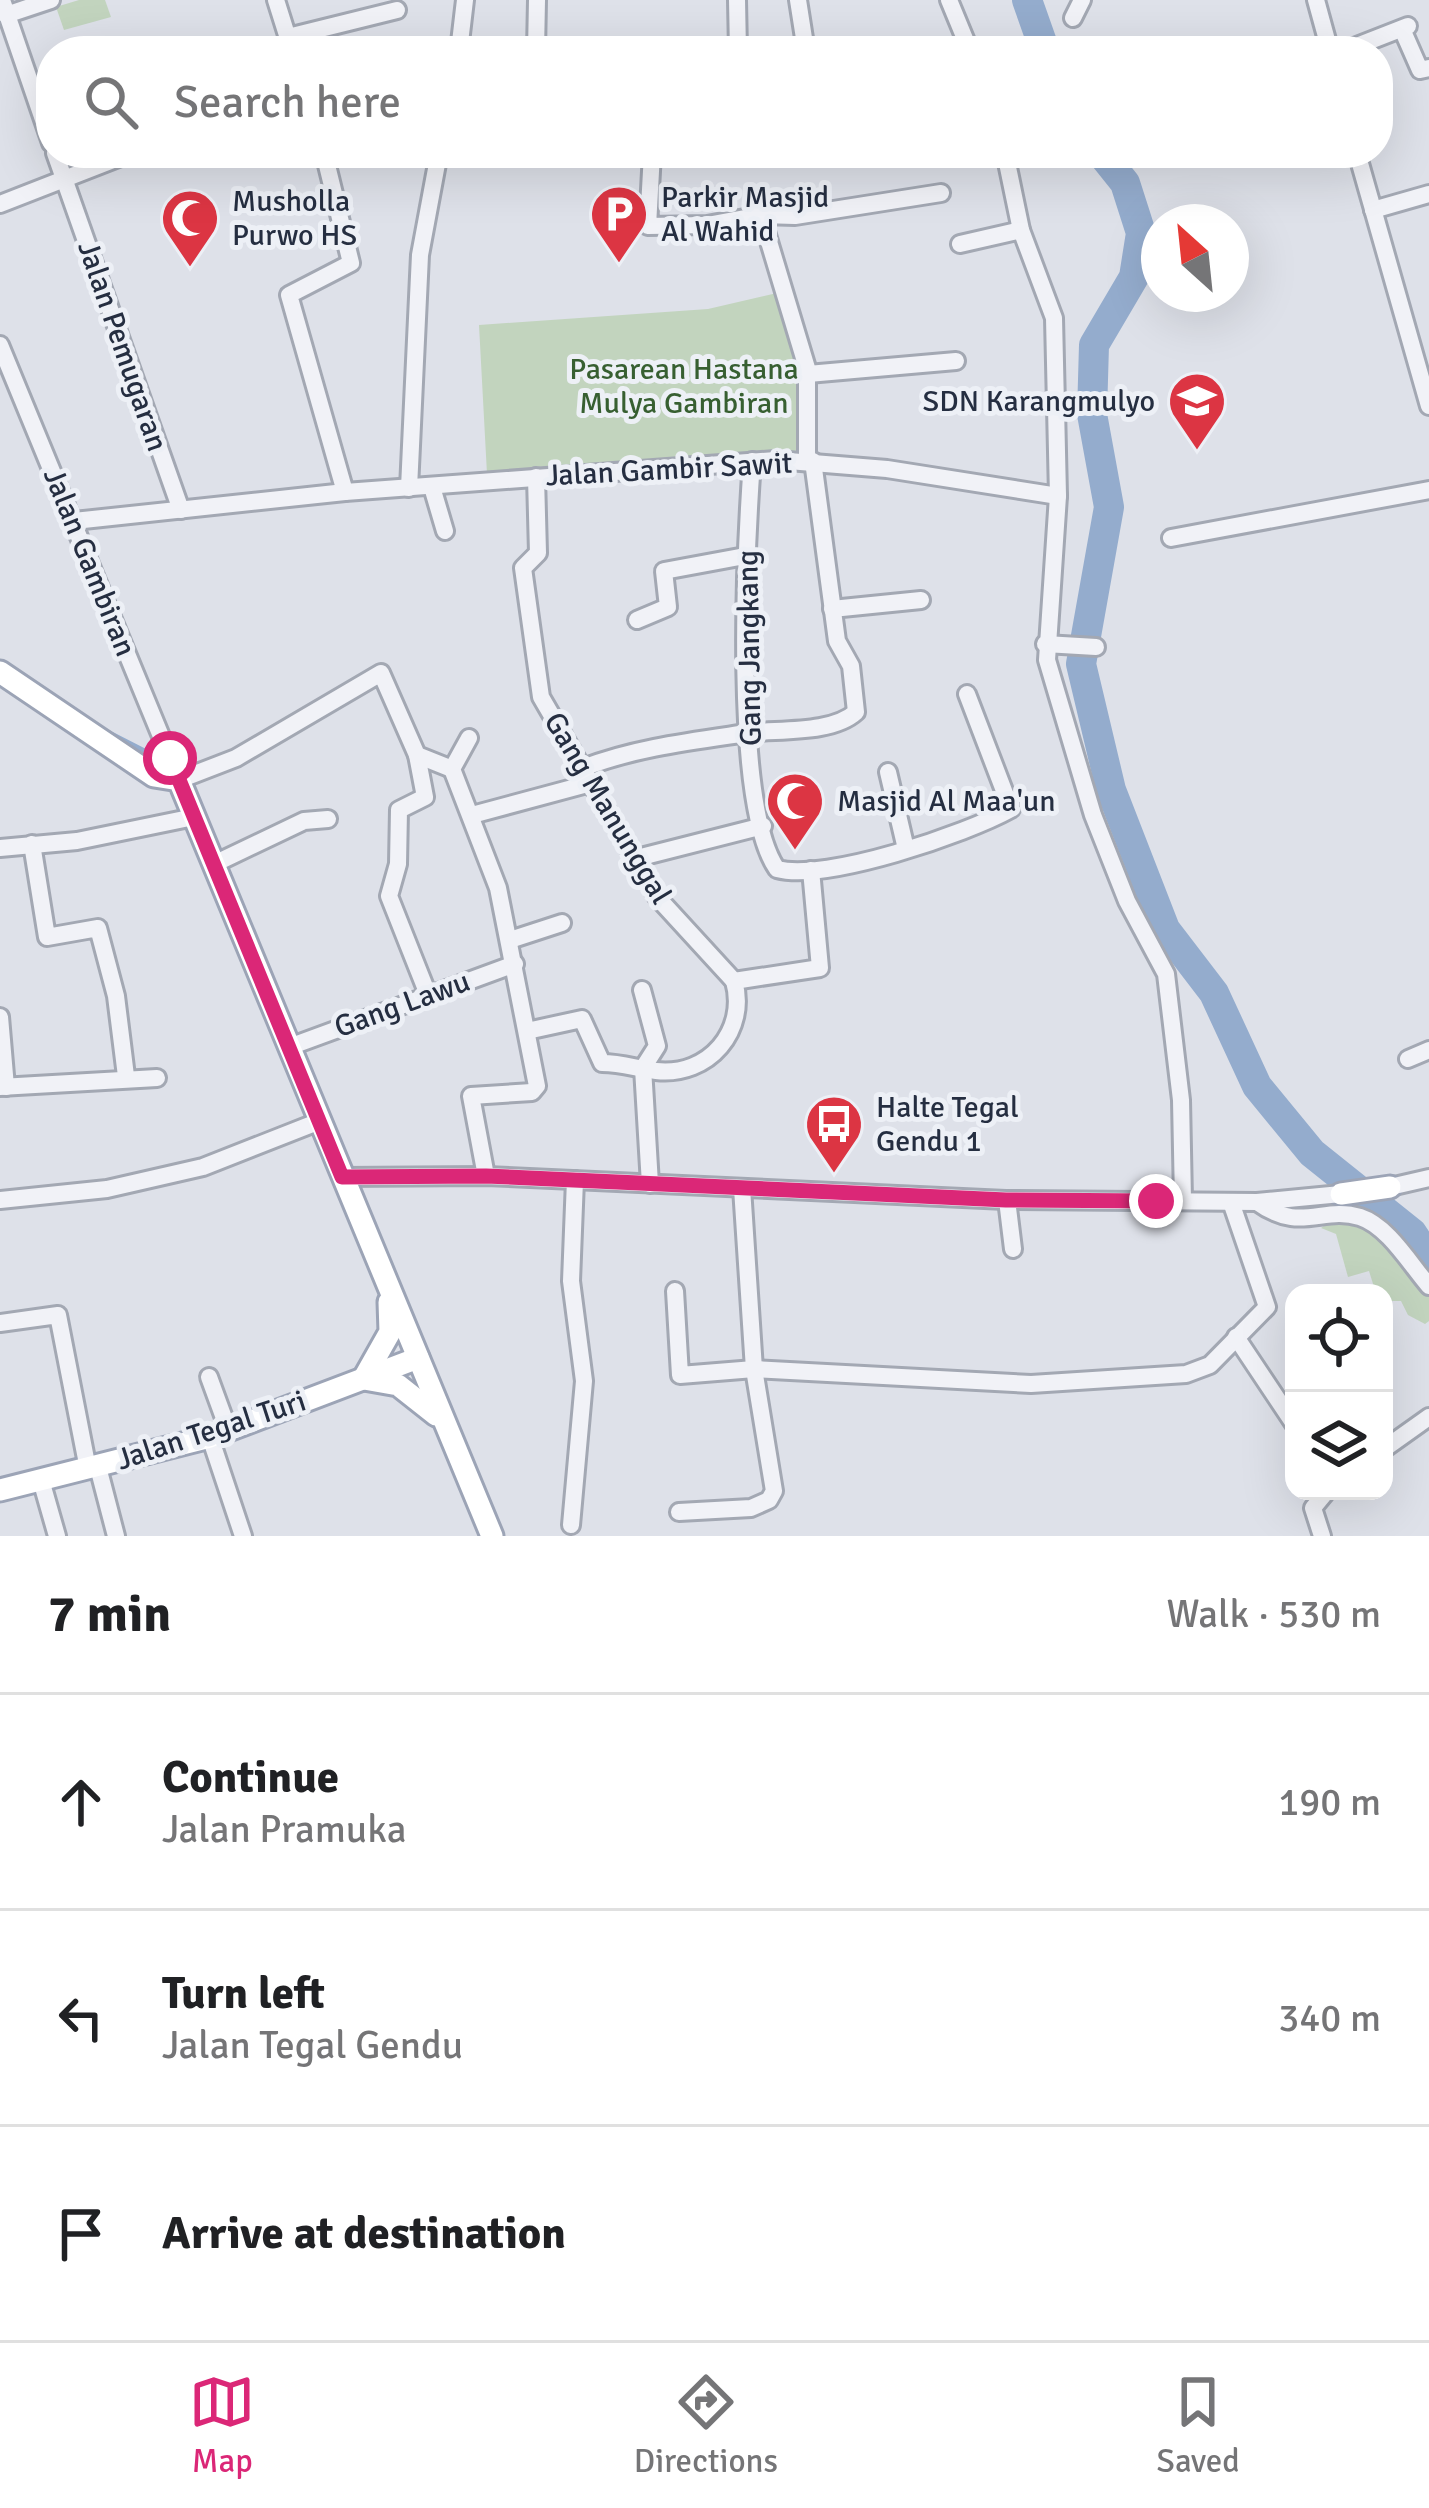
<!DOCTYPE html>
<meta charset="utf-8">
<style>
:root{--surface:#fff;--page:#f2f2f2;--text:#202124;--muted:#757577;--line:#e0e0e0;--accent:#db2777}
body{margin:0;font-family:Signika,sans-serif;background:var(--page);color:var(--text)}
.controls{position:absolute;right:36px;bottom:36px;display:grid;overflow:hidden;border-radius:24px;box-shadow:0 12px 48px #0002}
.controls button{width:108px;height:108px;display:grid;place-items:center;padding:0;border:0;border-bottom:3px solid var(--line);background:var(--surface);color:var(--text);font:60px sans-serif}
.compass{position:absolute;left:1141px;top:204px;width:108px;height:108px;border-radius:50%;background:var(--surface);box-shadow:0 12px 48px #0002;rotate:333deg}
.stop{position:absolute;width:36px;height:36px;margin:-27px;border:9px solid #db2777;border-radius:50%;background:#fff}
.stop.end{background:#db2777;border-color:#fff;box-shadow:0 3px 12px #0008}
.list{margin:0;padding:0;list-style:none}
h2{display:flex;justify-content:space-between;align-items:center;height:156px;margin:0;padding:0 48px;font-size:51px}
h2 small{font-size:39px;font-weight:400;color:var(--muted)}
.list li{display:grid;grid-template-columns:78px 1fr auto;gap:36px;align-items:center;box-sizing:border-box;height:216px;padding:0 48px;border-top:3px solid var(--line)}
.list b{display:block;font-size:45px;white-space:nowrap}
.list p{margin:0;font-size:39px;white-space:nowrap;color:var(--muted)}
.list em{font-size:39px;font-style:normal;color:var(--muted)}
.icon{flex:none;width:66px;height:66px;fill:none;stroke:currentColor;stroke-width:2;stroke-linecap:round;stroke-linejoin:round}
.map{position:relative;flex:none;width:1429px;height:1536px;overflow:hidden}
.search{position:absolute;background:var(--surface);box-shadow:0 12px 48px #0002;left:36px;right:36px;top:36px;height:132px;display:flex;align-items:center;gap:30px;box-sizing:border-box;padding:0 42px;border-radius:48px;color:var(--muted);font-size:45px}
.sheet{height:804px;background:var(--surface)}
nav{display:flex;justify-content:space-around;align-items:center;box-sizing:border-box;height:168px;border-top:3px solid var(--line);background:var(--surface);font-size:33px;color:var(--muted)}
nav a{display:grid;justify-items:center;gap:6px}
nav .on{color:var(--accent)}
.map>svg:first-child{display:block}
</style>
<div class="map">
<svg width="1429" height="1536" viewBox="0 0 1429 1536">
<rect width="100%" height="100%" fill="#dee1e9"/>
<g fill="#c2d4be">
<polygon points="79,0 105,0 111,17 64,30 56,7"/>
<polygon points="777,293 804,369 802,454 487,474 479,325 708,309"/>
<polygon points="1342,1213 1361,1219 1429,1281 1429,1321 1425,1324 1408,1315 1401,1301 1384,1301 1384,1293 1362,1293 1374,1287 1369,1271 1348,1277 1336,1234 1321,1228"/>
</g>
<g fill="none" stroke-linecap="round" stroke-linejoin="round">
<polyline stroke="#94accd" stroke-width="4.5" points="102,729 147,752"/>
<g stroke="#94accd" stroke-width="30">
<polyline points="1027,0 1045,51"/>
<polyline points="1101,153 1125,183 1141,233 1134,277 1094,345 1092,414 1109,507 1081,664 1111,790 1165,929 1214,993 1257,1086 1312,1153 1412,1233 1429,1259"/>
</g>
<defs>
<g id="minor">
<polyline points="2,0 51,143"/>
<polyline points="276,0 292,51"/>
<polyline points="737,0 738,51"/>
<polyline points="798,0 806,51"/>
<polyline points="949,0 970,51"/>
<polyline points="1316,0 1330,51"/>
<polyline points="6,15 51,0"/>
<polyline points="1073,18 1082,0"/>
<polyline points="1402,29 1420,70 1429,68"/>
<polyline points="288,37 397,10"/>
<polyline points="459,51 465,0"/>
<polyline points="536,51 537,0"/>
<polyline points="1344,51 1408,26"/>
<polyline points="55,153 181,510"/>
<polyline points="324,153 351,263 289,295 345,492"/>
<polyline points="652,153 648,226 707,225 761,215 807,368 807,461"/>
<polyline points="1005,153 1021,230 1054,318 1058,496 1047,660 1093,815 1127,901 1166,974 1181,1100 1183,1200"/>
<polyline points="1357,153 1429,406"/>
<polyline points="325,155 351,153"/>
<polyline points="0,204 131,153"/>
<polyline points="1373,210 1429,194"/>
<polyline points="761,215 795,216 941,193"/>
<polyline points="960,244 1021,230"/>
<polyline points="0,345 179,780 236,758 381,673 417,755 452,769"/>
<polyline points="808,374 956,361"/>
<path d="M 752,461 C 746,545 732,804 777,869 C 826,882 966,834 1011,809 L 967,694"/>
<polyline points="536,477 538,553 523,568 541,697 657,897 734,981"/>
<polyline points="432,487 445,531"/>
<polyline points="409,488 420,255 439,153"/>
<polyline points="74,521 345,492 776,460 887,469 1058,496"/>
<polyline points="1171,538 1429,490"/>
<polyline points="832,609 921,600"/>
<polyline points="637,620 668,607 664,571 745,556"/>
<polyline points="1045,644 1096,647"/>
<polyline points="469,738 452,769 498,888 537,1086 532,1092 471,1096 486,1176"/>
<polyline points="417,755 425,797 399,810 398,864 389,896 427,992"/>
<path d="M 583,768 C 634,748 693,741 747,733 C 778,729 832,734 856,712 L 851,666 L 837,641 L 813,461"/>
<polyline points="888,772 906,849"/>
<polyline points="472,815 591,783"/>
<polyline points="32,844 47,937 98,928 116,996 126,1076"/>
<polyline points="0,848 77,841 194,817"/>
<polyline points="637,858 763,826"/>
<polyline points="214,864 304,821 328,819"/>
<polyline points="510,940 562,923"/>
<polyline points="734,981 820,968 811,870"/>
<polyline points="642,990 657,1046 643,1068 650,1184"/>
<polyline points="0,1017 6,1087"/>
<path d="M 527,1031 L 582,1019 L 602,1063 C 623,1063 637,1069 656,1071 C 709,1077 748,1030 734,981"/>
<polyline points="289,1047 515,964"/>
<polyline points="1408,1059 1429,1050"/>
<polyline points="0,1087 157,1078"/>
<polyline points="342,1177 486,1176 1006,1200 1257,1202 1341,1194"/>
<polyline points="1390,1187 1429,1178"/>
<polyline points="0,1200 107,1189 203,1167 320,1121"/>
<polyline points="1007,1200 1013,1249"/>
<path d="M 1257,1202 C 1301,1234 1322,1205 1360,1217 C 1388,1226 1410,1264 1429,1286"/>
<polyline points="675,1291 680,1375 754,1369 1031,1384 1186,1374 1210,1365 1267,1307 1231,1202"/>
<polyline points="0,1323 58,1315 88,1469"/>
<polyline points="1236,1337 1294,1424"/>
<polyline points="209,1377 228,1429"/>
<polyline points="210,1437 243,1536"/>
<polyline points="1384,1449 1429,1417"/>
<polyline points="98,1467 116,1536"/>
<polyline points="41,1480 57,1536"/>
<polyline points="679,1512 751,1508 769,1500 774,1491 754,1369 742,1188"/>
<polyline points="571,1525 584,1381 571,1281 575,1180"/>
<polyline points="1322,1536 1313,1508 1327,1491"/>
</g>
<g id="major">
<polyline points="0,672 154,776 179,780 492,1536"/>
<polyline points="1341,1194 1390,1187"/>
<polyline points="364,1378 390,1332 389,1302"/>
<polyline points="364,1379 398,1385 436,1415"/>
<polyline points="0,1490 210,1437 418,1358"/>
</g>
</defs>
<use href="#minor" stroke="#a3a8b3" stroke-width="22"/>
<use href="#major" stroke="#9ca4b6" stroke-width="27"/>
<use href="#minor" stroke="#f1f2f7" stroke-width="16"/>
<use href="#major" stroke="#fff" stroke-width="21"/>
</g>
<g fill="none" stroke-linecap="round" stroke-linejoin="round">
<polyline stroke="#db2777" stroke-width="15" points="170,758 342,1177 486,1176 1006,1200 1156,1201"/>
</g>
<defs>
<symbol id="parking-pin" viewBox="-11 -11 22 30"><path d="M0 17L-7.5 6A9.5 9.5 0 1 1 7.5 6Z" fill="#dc3543" stroke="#edf0f6"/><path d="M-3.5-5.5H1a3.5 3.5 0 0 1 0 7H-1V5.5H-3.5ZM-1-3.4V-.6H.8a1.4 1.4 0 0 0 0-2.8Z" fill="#fff"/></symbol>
<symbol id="mosque-pin" viewBox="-11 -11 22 30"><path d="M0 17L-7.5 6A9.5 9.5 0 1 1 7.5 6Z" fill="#dc3543" stroke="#edf0f6"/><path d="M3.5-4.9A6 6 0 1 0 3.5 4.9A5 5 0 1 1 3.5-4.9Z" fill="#fff"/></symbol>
<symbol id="school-pin" viewBox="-11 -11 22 30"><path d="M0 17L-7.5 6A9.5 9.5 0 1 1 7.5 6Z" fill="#dc3543" stroke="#edf0f6"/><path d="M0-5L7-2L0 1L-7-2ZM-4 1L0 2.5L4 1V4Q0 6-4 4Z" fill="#fff"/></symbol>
<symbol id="bus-pin" viewBox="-11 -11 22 30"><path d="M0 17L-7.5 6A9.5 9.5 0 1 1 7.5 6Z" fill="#dc3543" stroke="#edf0f6"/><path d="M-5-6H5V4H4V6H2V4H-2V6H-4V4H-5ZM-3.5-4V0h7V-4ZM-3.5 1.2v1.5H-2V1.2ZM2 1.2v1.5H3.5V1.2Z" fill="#fff"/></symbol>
</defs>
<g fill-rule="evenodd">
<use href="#parking-pin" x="586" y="181" width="66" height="90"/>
<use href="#mosque-pin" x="157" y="185" width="66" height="90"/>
<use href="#school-pin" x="1164" y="368" width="66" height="90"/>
<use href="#mosque-pin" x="762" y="768" width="66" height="90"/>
<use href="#bus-pin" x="801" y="1091" width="66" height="90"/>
</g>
<g text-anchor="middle" stroke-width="10" stroke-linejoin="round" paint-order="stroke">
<g font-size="30" fill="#252e41" stroke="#edf0f6" text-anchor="start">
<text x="661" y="207">Parkir Masjid<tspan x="661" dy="34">Al Wahid</tspan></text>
<text x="232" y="211">Musholla<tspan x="232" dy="34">Purwo HS</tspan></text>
<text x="1155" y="411" text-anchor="end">SDN Karangmulyo</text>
<text x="837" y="811">Masjid Al Maa'un</text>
<text x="876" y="1117">Halte Tegal<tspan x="876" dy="34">Gendu 1</tspan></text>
</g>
<g font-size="30" fill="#252e41" stroke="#edf0f6">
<text transform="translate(123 346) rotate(71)" y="10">Jalan Pemugaran</text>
<text transform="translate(669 469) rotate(-3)" y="10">Jalan Gambir Sawit</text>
<text transform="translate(90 562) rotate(68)" y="10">Jalan Gambiran</text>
<text transform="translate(749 648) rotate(-91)" y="10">Gang Jangkang</text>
<text transform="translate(608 808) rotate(59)" y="10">Gang Manunggal</text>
<text transform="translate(402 1004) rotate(-20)" y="10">Gang Lawu</text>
<text transform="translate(211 1430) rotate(-18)" y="10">Jalan Tegal Turi</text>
</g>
<g font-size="30" fill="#375f31" stroke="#edf0f6">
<text x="684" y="379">Pasarean Hastana<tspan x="684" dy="34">Mulya Gambiran</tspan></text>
</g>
</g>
</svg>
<div class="controls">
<button><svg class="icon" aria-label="locate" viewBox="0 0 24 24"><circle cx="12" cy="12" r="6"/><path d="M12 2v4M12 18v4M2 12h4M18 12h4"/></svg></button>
<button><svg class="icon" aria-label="layers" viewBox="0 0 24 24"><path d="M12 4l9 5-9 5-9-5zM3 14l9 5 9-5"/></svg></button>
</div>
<svg class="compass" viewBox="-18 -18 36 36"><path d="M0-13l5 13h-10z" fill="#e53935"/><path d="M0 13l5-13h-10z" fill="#757577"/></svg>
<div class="stop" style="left:170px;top:758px"></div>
<div class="stop end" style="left:1156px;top:1201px"></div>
<div class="search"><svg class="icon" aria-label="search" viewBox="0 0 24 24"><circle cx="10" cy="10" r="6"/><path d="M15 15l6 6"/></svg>Search here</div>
</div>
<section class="sheet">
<h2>7 min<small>Walk · 530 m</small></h2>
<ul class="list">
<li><svg class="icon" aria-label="ahead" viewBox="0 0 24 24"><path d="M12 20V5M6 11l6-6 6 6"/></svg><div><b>Continue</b><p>Jalan Pramuka</p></div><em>190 m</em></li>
<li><svg class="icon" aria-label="left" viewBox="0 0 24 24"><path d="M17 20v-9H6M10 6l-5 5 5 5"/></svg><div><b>Turn left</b><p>Jalan Tegal Gendu</p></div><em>340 m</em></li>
<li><svg class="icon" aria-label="arrive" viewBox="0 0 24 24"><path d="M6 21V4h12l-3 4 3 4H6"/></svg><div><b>Arrive at destination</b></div></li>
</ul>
</section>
<nav>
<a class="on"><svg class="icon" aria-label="map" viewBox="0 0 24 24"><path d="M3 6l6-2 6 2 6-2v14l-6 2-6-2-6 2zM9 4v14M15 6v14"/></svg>Map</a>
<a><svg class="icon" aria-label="directions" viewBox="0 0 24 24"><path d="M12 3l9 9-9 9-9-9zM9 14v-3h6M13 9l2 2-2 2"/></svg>Directions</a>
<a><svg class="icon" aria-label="saved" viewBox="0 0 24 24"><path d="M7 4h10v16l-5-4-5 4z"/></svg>Saved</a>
</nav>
